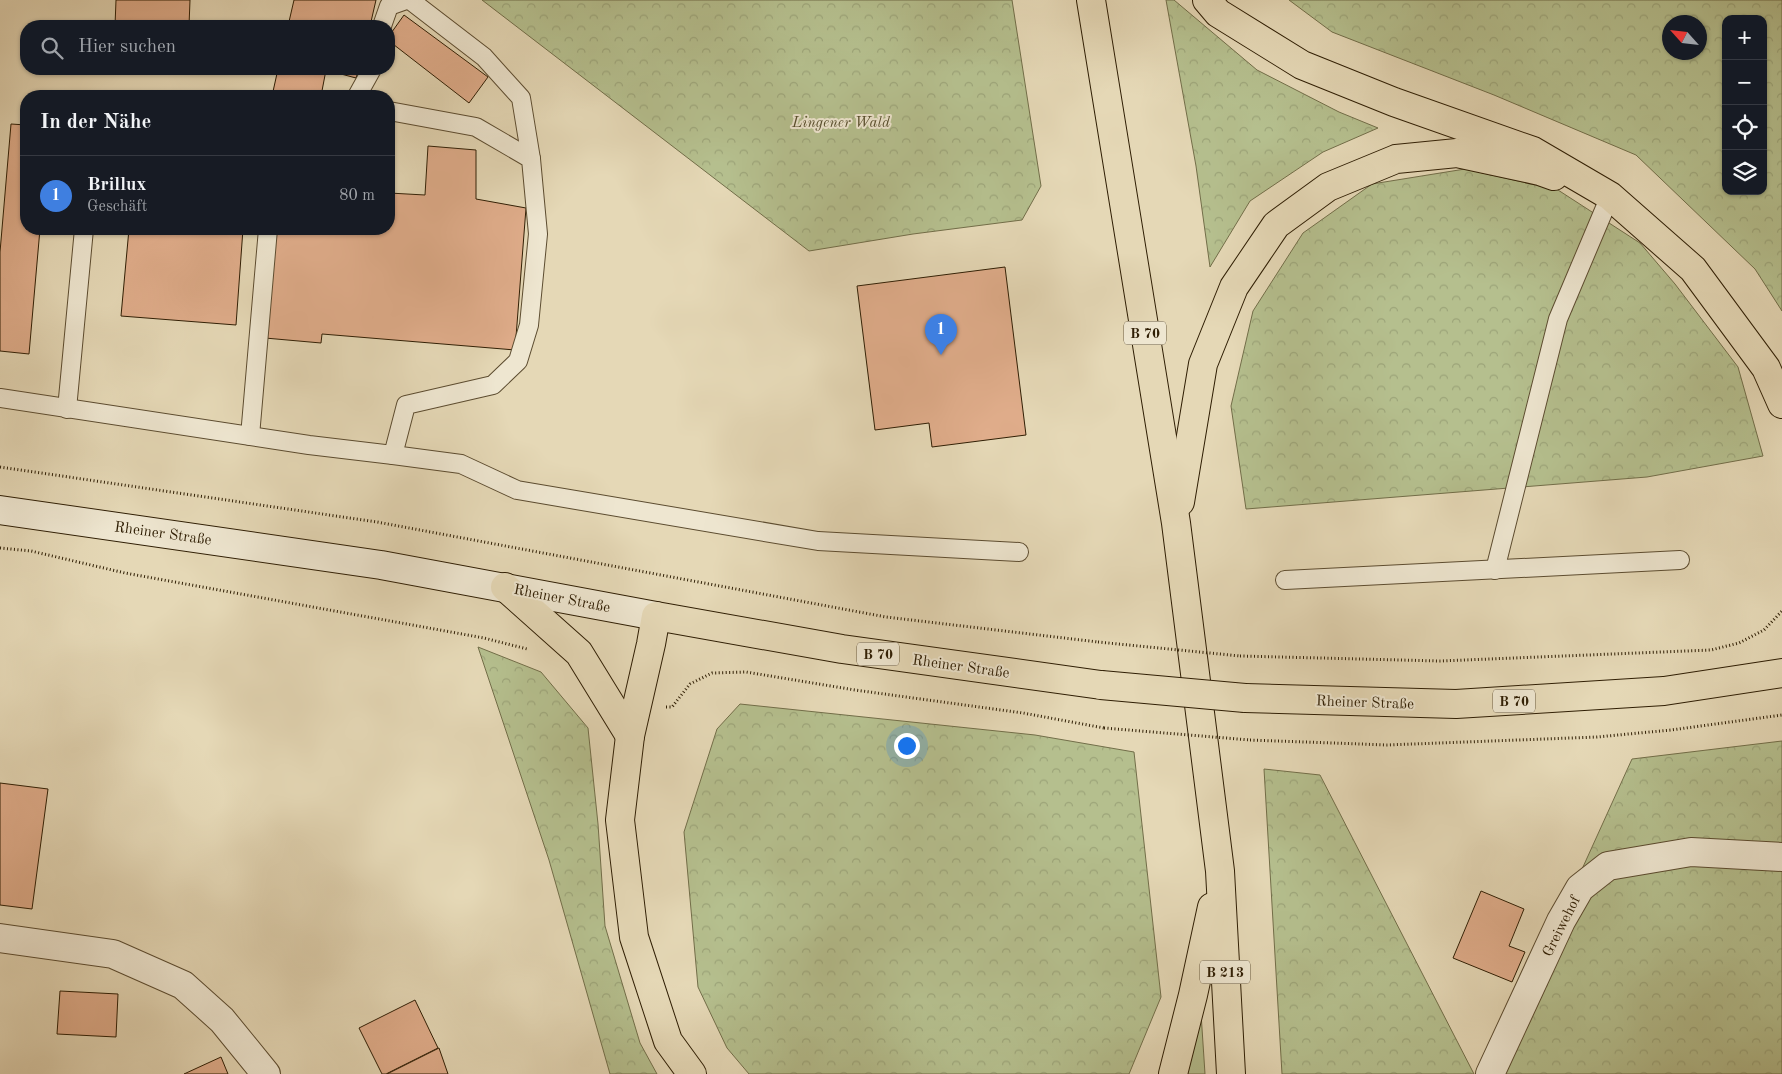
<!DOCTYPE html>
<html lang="de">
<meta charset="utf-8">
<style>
:root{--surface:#171b24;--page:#242831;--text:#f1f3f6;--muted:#9ea1a6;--line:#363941;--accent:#0f766e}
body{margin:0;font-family:"Old Standard TT",serif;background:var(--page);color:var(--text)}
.controls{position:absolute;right:15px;top:15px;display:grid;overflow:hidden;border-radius:10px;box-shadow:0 1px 4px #0004}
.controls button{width:45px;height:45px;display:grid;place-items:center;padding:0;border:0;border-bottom:1px solid var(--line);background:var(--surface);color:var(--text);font:25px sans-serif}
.compass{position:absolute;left:1662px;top:15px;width:45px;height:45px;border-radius:50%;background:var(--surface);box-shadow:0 1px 4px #0004;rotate:297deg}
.you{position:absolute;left:906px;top:745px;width:18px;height:18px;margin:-12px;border:4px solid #fff;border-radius:50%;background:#1a73e8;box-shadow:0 0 0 8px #1a73e833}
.badge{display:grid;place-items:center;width:32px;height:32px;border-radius:50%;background:var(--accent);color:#fff;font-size:16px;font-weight:700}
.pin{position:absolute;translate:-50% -41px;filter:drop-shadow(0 1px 2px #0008)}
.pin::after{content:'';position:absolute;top:26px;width:18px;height:15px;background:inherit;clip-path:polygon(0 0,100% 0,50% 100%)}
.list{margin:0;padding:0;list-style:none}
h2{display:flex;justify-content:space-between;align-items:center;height:65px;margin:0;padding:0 20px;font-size:21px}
h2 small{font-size:16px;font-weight:400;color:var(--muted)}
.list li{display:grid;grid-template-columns:32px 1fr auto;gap:15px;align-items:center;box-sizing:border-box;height:80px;padding:0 20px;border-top:1px solid var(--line)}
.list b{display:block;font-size:19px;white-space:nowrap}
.list p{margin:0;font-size:16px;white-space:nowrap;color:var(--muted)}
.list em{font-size:16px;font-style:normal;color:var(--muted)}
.icon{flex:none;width:28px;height:28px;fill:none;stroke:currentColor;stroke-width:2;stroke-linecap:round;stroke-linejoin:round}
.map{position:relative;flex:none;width:1782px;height:1074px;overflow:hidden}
.search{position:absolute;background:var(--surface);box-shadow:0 1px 4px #0004;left:20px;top:20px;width:375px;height:55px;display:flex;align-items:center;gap:12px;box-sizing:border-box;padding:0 18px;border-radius:20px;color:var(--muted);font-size:19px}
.panel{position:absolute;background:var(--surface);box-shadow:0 1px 4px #0004;left:20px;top:90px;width:375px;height:145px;border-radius:20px}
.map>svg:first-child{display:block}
</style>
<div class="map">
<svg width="1782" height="1074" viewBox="0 0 1782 1074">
<defs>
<pattern id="forest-crowns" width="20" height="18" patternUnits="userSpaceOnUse" patternTransform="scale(1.25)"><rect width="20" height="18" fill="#b5bf8e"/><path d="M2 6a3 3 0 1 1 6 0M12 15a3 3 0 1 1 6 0" fill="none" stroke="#9ca479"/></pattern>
</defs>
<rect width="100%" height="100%" fill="#e5d8b6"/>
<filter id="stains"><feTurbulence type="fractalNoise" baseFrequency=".004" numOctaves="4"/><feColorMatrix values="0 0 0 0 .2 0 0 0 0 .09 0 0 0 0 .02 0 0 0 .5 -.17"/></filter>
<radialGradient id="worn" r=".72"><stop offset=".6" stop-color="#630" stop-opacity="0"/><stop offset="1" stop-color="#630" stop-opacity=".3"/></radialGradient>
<polygon fill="#b5bf8e" stroke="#726e49" points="1201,1013 1205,1074 1175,1074"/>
<g fill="url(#forest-crowns)" stroke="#726e49" fill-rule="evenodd">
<polygon points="482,0 1012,0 1041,186 1022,220 913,234 809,251"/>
<polygon points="1166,0 1174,0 1257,70 1339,112 1378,128 1323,152 1250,201 1210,267 1196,166"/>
<path d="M 1289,0 L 1782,0 L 1782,311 L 1755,269 L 1636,155 L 1494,95 L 1332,32 ZM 1726,19 L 1763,19 L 1763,191 L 1726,191 ZM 1670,22 L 1700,22 L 1700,52 L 1670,52 Z"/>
<polygon points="1465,169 1558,190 1640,243 1675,284 1738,367 1763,456 1647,477 1246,509 1231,406 1253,311 1303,233 1372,184"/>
<polygon points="478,647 541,672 588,728 598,824 605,926 640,1043 657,1074 610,1074 549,860"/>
<polygon points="740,704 1035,735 1134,752 1161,997 1129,1074 749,1074 727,1048 698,987 684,832 717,729"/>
<polygon points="1782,741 1782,1074 1489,1074 1632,759"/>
<polygon points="1264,769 1320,775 1474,1074 1282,1074"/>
</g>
<g fill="#e0ad8b" stroke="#2f1e04">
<polygon points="116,0 190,0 189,26 115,26"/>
<polygon points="294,0 376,0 370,26 288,26"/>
<polygon points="404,15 488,77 469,103 389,41 389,36"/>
<polygon points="278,69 359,69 356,78 326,70 321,96 272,96"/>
<polygon points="11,124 26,125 26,229 40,229 29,354 0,351 0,252"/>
<polygon points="428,146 476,150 476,199 526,208 515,350 322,334 321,343 265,338 274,229 389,229 389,193 425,195"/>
<polygon points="129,229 243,229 236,325 121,316"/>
<polygon points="1005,267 1026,435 932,447 929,423 875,430 857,286"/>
<polygon points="0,783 48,789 32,909 0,905"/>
<polygon points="1481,891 1524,909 1509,946 1525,952 1512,982 1453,958"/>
<polygon points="60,991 118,994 116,1037 57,1034"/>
<polygon points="415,1000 438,1048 386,1074 382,1074 359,1028"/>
<polygon points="439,1048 448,1074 387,1074"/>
<polygon points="221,1057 228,1074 184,1074"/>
</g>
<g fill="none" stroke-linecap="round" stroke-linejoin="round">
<defs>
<g id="service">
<polyline points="410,0 484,57 521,98 531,159"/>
<polyline points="382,26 389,6 406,0"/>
<polyline points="357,96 372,69"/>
<polyline points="0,398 309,445 393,455 406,405 493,385 518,361 529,325 538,234 531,159 476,127 389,111"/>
<polyline points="67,409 84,229"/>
<polyline points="250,436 268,229"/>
<polyline points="393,455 461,464 517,490 818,541 1019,552"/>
<polyline points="1495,570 1558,319 1610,196"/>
<polyline points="1285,580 1680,560"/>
</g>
<g id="minor">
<polyline points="0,938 113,954 183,985 222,1020 266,1074"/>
<polyline points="1490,1074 1561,921 1580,888 1608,866 1691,852 1782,857"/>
</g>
<polyline id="secondary" points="0,510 381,565 656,616"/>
<g id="primary">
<polyline points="1091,0 1176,523 1220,871 1231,1074"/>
<polyline points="1207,0 1218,13 1302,65 1394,102 1533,151 1610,196 1693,269 1766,368 1782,404"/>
<polyline points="1180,502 1203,364 1234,287 1276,225 1328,187 1396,159 1457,153 1540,171 1554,176"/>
<polyline points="505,587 579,653 630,736"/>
<polyline points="1245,698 1456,704 1664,691 1782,673"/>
<polyline points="692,1074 668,1041 634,937 620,820 630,736 651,644 656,616 842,649 1101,685"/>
<polyline points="1173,1074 1193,995 1212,907"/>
</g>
</defs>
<use href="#service" stroke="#5c4c30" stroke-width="20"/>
<use href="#minor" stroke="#5c4c30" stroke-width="30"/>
<use href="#secondary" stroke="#2f1e04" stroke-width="30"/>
<use href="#primary" stroke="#2f1e04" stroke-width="30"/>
<g stroke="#2f1e04" stroke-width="3" stroke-dasharray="1 2.5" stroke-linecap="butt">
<polyline points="0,467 377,522 886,617 1098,642"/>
<polyline points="0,548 31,551 125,573 484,638 527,649"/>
<polyline points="1240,656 1440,661 1711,650 1739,643 1764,630 1782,611"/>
<polyline points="666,707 672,707 690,684 712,673 746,672 855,690 1023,713 1104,728"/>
<polyline points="1250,740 1387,745 1597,737 1671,730 1782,715"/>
</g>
<use href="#service" stroke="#eee6d0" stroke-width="18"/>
<use href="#minor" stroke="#eee6d0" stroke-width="28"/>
<use href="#secondary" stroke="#eee6d0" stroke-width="28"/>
<use href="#primary" stroke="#e5d8b6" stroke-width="28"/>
<defs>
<polyline id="primary-bridge" points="1101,685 1245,698"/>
</defs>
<use href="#primary-bridge" stroke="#2f1e04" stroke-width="30" stroke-linecap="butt"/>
<g stroke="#2f1e04" stroke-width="3" stroke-dasharray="1 2.5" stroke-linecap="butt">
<polyline points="1098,642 1240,656"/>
<polyline points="1104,728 1250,740"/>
</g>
<use href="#primary-bridge" stroke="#e5d8b6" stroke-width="28"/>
</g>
<g text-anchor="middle" stroke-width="4" stroke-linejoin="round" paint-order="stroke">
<g fill="#eee6d0" stroke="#685a41" stroke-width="1">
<rect x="1124" y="321.5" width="42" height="23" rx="4"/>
<rect x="857" y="642.5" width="42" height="23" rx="4"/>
<rect x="1493" y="689.5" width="42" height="23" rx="4"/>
<rect x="1200" y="960.5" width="50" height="23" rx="4"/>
</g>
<g font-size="14" font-weight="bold" fill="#2f1e04">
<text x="1145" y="338">B 70</text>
<text x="878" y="659">B 70</text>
<text x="1514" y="706">B 70</text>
<text x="1225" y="977">B 213</text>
</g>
<g font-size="15" font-style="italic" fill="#574e2d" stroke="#eee6d0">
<text x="841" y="127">Lingener Wald</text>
</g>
<g font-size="15" fill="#2f1e04" stroke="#eee6d0">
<text transform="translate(163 533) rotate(8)" y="5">Rheiner Straße</text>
<text transform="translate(562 598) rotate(11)" y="5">Rheiner Straße</text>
<text transform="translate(961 666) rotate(8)" y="5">Rheiner Straße</text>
<text transform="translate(1365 702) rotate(2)" y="5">Rheiner Straße</text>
<text transform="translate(1561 926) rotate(-63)" y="5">Greiwehof</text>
</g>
</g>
<rect width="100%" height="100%" filter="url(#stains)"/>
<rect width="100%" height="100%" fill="url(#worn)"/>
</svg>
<div class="controls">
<button>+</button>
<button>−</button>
<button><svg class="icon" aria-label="locate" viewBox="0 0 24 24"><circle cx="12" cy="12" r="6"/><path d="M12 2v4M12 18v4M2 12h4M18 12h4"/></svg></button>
<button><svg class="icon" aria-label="layers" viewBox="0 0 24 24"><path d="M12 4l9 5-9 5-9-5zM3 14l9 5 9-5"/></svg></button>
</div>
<svg class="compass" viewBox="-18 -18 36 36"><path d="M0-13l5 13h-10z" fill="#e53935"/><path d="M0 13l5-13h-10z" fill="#9ea1a6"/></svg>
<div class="you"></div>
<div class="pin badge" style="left:941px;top:355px;background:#3f7fe0">1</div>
<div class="search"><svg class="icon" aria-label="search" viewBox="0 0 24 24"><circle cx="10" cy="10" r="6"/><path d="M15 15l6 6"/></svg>Hier suchen</div>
<section class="panel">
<h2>In der Nähe<small></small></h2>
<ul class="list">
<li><span class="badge" style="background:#3f7fe0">1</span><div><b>Brillux</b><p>Geschäft</p></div><em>80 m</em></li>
</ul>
</section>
</div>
